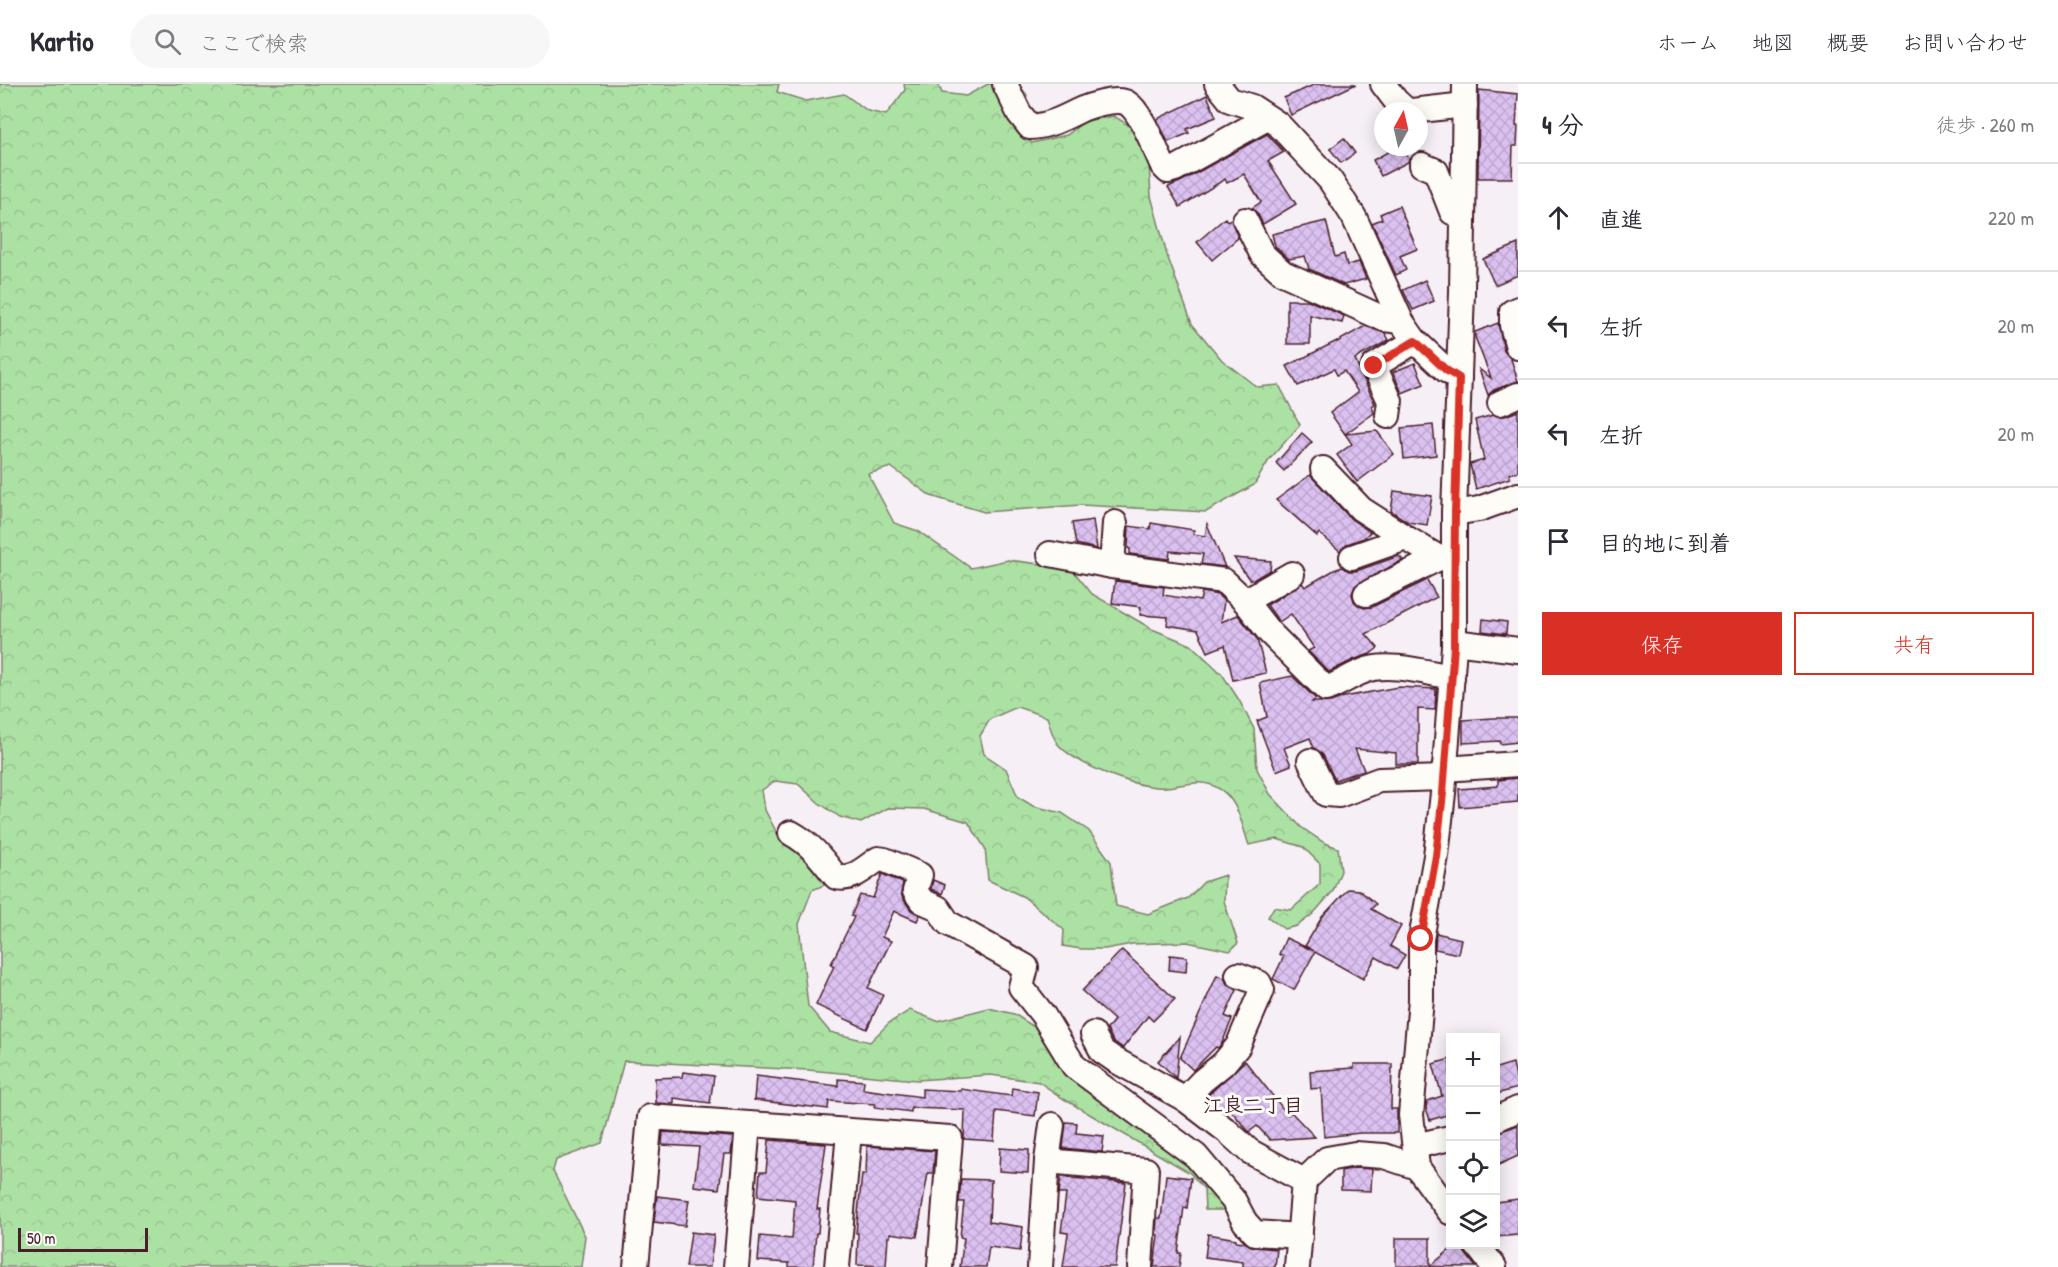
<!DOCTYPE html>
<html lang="ja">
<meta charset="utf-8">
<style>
:root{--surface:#fff;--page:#f7f7f7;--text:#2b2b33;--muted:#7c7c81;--line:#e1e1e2;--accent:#d93025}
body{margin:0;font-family:"Patrick Hand","Klee One",sans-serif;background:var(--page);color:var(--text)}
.controls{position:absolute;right:18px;bottom:18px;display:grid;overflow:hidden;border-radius:0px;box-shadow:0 3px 15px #0003}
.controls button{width:54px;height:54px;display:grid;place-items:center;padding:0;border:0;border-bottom:2px solid var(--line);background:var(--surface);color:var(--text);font:30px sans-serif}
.compass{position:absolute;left:1374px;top:18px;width:54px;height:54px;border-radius:50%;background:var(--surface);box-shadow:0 3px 15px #0003;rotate:8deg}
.scale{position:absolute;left:18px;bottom:15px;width:130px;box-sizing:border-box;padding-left:6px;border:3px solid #4a1f2b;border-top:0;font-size:16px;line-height:21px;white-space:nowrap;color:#4a1f2b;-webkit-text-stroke:4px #fdfcf7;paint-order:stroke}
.stop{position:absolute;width:18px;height:18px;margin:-14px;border:4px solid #d93025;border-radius:50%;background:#fff}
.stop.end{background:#d93025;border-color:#fff;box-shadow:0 2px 6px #0008}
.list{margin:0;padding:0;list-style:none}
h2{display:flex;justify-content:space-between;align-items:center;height:78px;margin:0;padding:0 24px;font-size:26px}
h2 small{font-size:20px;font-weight:400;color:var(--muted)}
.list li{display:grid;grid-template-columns:39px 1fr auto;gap:18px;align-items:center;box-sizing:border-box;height:108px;padding:0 24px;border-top:2px solid var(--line)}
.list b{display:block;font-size:22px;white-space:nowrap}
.list em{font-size:20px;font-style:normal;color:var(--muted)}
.actions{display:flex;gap:12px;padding:18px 24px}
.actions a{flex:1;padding:14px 0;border:2px solid var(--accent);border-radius:0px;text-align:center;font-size:21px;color:var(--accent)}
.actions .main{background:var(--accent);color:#fff}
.icon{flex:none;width:33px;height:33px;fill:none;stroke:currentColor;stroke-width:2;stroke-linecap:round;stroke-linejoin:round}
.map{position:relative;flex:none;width:1518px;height:1183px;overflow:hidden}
header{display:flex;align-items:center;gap:36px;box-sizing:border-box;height:84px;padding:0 30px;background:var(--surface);border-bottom:2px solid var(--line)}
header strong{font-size:28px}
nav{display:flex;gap:33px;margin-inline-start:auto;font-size:21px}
.search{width:420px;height:54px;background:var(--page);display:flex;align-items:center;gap:15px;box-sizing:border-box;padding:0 21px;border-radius:33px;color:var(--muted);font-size:22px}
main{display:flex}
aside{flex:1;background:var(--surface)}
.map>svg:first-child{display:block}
</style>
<header>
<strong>Kartio</strong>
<div class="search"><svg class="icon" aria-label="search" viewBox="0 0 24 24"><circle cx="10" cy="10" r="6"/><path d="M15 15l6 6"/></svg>ここで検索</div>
<nav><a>ホーム</a><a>地図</a><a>概要</a><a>お問い合わせ</a></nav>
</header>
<main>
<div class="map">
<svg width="1518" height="1183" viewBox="0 0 1518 1183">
<defs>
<pattern id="forest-crowns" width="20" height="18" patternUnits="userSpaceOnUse" patternTransform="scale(1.5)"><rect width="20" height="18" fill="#ace1a4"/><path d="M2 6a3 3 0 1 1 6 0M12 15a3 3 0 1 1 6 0" fill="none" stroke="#96c18d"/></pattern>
<pattern id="building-cross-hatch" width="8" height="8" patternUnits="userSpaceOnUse" patternTransform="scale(1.5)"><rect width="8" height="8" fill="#dbc1f0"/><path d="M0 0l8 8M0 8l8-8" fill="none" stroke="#bda5ce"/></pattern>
</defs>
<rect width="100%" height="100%" fill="#f6f0f6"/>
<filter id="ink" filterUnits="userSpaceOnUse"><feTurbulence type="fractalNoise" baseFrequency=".0167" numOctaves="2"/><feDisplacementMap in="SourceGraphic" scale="12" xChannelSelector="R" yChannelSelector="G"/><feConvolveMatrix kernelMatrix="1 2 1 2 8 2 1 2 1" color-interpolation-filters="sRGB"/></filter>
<g filter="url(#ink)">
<path fill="url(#forest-crowns)" stroke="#7b8068" stroke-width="1.5" d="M 0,0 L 779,0 L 777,8 L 806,17 L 844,10 L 868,27 L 886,31 L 905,6 L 904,0 L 938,0 L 942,9 L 966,12 L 988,0 L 1018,0 L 1027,11 L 1017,46 L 1032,59 L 1067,51 L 1085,37 L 1114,32 L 1133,44 L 1149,80 L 1151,112 L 1167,171 L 1192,240 L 1222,276 L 1257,303 L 1279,301 L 1300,341 L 1269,376 L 1254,401 L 1206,428 L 1081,421 L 984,428 L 931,412 L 891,383 L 868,390 L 894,439 L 918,447 L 971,484 L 1008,476 L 1071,484 L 1092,510 L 1152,545 L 1191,561 L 1222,590 L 1239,616 L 1254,645 L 1257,685 L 1270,710 L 1301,743 L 1323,758 L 1338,764 L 1341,787 L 1333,807 L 1313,830 L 1297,842 L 1284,845 L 1268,833 L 1274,823 L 1291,826 L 1320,800 L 1320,780 L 1303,763 L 1277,755 L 1249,761 C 1242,742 1238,713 1216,703 C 1198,694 1184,702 1166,703 C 1138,705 1075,681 1057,659 C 1052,652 1050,641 1047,633 L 1017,623 L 990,635 L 980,652 L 984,670 L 1006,685 L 1018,713 L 1033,722 L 1062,729 L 1089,747 L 1111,778 L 1116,822 L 1148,830 L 1188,814 L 1204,798 L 1225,791 L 1224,817 L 1238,859 L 1230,867 L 1187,858 L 1132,860 L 1105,865 L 1081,865 L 1063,862 L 1064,846 L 1024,813 L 988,796 L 985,764 L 968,738 L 924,725 L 888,724 L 861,739 L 840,733 L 819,719 L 798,700 L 775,697 L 762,706 L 765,726 L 780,755 L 795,764 L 829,799 L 812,806 L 799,840 L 808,922 L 830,948 L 870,958 L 889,939 L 910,926 L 937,937 L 989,924 L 1014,930 L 1039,946 L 1193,1080 L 1216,1108 L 1225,1126 L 1205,1126 L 1204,1105 L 1190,1089 L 1064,1015 L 1039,998 L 991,991 L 917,996 L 808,986 L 624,977 L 602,1059 L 556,1076 L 553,1087 L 585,1152 L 581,1183 L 0,1183 Z"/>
<g fill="url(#building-cross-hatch)" stroke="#4a1f2b" stroke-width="1.5">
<polygon points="1316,0 1356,0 1291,31 1284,14"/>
<polygon points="1479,6 1518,10 1516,42 1518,42 1517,62 1513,62 1512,94 1478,94"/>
<polygon points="1207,11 1216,33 1187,45 1189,49 1168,58 1157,35"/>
<polygon points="1267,50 1284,68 1268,77 1296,120 1263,140 1257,129 1252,124 1261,118 1244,90 1227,99 1225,95 1180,123 1168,103 1182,97"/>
<polygon points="1344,54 1355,69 1341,79 1330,65"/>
<polygon points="1397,63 1403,63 1409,75 1408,78 1381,92 1373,76"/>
<polygon points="1399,122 1417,165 1400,172 1406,186 1396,191 1372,139 1382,135 1380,130"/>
<polygon points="1225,134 1227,137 1231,135 1238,154 1212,176 1197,158"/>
<polygon points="1326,137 1335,173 1344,170 1347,181 1359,178 1366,195 1344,201 1309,185 1305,172 1289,175 1275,162 1272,150"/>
<polygon points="1518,160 1518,191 1495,201 1483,175"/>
<polygon points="1425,196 1434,217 1413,226 1403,206"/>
<polygon points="1287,216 1308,216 1344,232 1342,239 1310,231 1310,260 1287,260"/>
<polygon points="1498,239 1504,267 1511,275 1518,297 1494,306 1488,311 1479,285 1491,294 1475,253 1475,248"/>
<polygon points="1365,242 1385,249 1389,256 1355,275 1375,320 1372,322 1374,329 1345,350 1330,329 1358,308 1344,287 1337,291 1334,285 1298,302 1287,282 1337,257 1337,258"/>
<polygon points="1415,279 1424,300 1402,309 1393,288"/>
<polygon points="1518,327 1518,387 1509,390 1510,394 1476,405 1470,380 1484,376 1475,336 1493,331 1505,332"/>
<polygon points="1433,341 1436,371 1404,375 1401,344"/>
<polygon points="1377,347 1394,370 1357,398 1337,371 1352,360 1345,350"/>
<polygon points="1302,349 1312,358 1284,387 1276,379"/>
<polygon points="1310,391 1351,435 1370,448 1364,454 1347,460 1340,467 1319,449 1317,452 1276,416"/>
<polygon points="1394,407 1432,412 1427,441 1408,438 1391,427"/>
<polygon points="1093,436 1097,465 1076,460 1072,439"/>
<polygon points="1151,439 1194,446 1193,450 1205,452 1207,440 1225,483 1201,480 1203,470 1170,467 1169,475 1130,470 1130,465 1128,464 1129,442 1150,445"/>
<polygon points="1399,472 1403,476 1355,502 1352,510 1354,517 1358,521 1364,524 1372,523 1427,496 1437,513 1366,550 1378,564 1370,570 1353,576 1329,588 1308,567 1314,564 1291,530 1279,538 1267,521 1302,499 1305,503 1334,486 1342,483 1349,487 1356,487"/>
<polygon points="1234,474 1271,477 1270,486 1253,496 1249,495"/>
<polygon points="1115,497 1164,503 1163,511 1200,517 1202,508 1218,511 1224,517 1221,538 1238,531 1257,555 1266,589 1233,596 1225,561 1208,568 1198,546 1167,541 1168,533 1140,531 1141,523 1112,519"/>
<polygon points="1483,535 1507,538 1506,550 1482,547"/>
<polygon points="1292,592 1316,615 1312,618 1331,618 1344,613 1398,603 1436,605 1435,626 1418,625 1418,680 1396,680 1396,669 1355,665 1364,686 1335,696 1323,671 1314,664 1310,654 1284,664 1291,681 1276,687 1257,637 1267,633 1260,599"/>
<polygon points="1493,634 1518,634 1518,658 1500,660 1500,657 1463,659 1463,636"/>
<polygon points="1518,694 1518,718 1460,723 1459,705 1498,702 1498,696"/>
<polygon points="882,790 903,799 901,809 903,815 911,826 920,831 917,837 894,827 882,853 891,857 868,904 883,911 867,945 816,921 834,882 831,880 854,833 851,832 860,811 873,814"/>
<polygon points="933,796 945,801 942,810 931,805"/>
<polygon points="1348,805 1359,806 1376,820 1371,825 1401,842 1390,862 1405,871 1397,885 1376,873 1363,895 1315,868 1294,906 1273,895 1284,872 1279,870 1286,854 1314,867 1305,862 1322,833"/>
<polygon points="1436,849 1461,855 1458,870 1435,865"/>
<polygon points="1122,866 1175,915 1153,937 1148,932 1123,964 1113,957 1107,945 1114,936 1082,907"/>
<polygon points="1170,871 1187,873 1186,888 1169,886"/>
<polygon points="1217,891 1224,894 1227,900 1237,906 1225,932 1232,935 1222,959 1218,964 1216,963 1193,986 1180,974"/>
<polygon points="1180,953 1176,994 1158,977"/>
<polygon points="1450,975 1450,1030 1430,1036 1426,1024 1427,1017 1442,1012 1433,980"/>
<polygon points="1245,977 1288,1031 1291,1028 1315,1053 1270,1056 1257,1042 1249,1048 1228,1023 1224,1027 1206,1013"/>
<polygon points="1513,979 1518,1004 1496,1010 1496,984"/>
<polygon points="1354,980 1392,980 1391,1025 1397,1025 1397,1049 1360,1049 1324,1053 1321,1004 1311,1005 1310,987 1354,984"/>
<polygon points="683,988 714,992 710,1019 674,1014 674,1020 656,1019 655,994 682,993"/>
<polygon points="756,992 838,1002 838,995 864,997 863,1005 922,1013 922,1005 961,1007 961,1005 1011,1012 1012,1004 1038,1008 1035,1032 996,1027 994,1057 964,1055 965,1026 911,1024 911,1028 874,1023 875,1020 829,1017 828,1025 754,1016"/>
<polygon points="1066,1038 1077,1039 1076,1049 1104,1052 1102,1068 1063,1064"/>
<polygon points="1518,1041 1518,1072 1496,1082 1496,1049"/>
<polygon points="663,1048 733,1053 731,1070 724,1070 719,1105 694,1102 699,1063 662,1061"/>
<polygon points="769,1056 826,1060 817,1125 820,1125 818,1149 816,1149 813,1183 789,1183 789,1179 758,1177 760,1152 792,1155 795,1116 758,1112 760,1088 766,1088"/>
<polygon points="867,1062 935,1067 933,1089 928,1089 917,1153 890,1149 890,1153 888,1153 886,1182 857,1181 858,1149 856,1149 862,1090 866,1090"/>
<polygon points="1000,1064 1029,1066 1028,1089 999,1087"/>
<polygon points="1356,1084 1372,1085 1371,1107 1341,1106 1341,1087"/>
<polygon points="1166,1091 1191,1094 1187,1124 1184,1123 1178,1169 1181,1169 1179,1183 1154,1183 1158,1151 1156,1151 1157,1134 1161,1134"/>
<polygon points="1061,1093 1126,1099 1115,1183 1063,1183 1068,1149 1061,1148 1066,1110 1059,1110"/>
<polygon points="961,1095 991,1096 989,1138 1023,1143 1020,1167 989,1163 986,1183 960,1183 964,1154 960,1153 964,1118 959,1118"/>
<polygon points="657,1112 689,1116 685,1142 654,1138"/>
<polygon points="1518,1115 1518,1151 1496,1153 1496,1118"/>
<polygon points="691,1148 714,1151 710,1183 686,1183"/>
<polygon points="1208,1150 1236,1155 1236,1157 1244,1158 1254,1163 1277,1165 1275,1183 1243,1183 1243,1178 1205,1173"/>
<polygon points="1396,1154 1430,1154 1430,1182 1456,1161 1462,1161 1465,1169 1476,1183 1396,1182"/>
</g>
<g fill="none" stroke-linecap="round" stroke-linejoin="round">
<defs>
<g id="minor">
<path d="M 1005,0 L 1019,29 L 1030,43 C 1048,42 1062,35 1078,27 C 1088,22 1117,13 1127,19 C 1141,27 1156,67 1163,82 L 1168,87 L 1175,85 L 1267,34"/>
<polyline points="1217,0 1230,16 1252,23 1278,40 1330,96 1354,133 1401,237 1415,257 1446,286 1459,294"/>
<polyline points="1383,0 1396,17 1407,27"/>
<polyline points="1412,27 1465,21"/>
<polyline points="1422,81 1436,87 1452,128 1463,133"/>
<polyline points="1245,136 1262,170 1283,189 1384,235 1401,237"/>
<polyline points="1518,225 1512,228 1512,241 1518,263"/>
<polyline points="1500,319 1518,311"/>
<polyline points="1388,332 1390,317 1374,282 1415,257"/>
<polyline points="1323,385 1361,425 1406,454"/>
<polyline points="1454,429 1479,425 1518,411"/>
<polyline points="1050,470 1112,482 1224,497 1245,517"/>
<polyline points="1352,473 1406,454 1439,474"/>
<polyline points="1112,482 1115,439"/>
<path d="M 1292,490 L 1245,517 L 1269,548 L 1326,605 C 1340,600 1350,592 1364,587 C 1386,577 1428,589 1452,593"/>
<polyline points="1366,510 1439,474 1454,475"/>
<polyline points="1454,558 1518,566"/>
<polyline points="1310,677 1326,710 1339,711 1379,696 1444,694"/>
<polyline points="1444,685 1518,680"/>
<path d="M 791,749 C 811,760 822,775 836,793 C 852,797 865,784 878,775 L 885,776 L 920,791 L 915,807 L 922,817 L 938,824 L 948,839 L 1026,883 L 1021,903 L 1043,931 L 1074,982 L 1196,1072 L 1234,1117 L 1245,1138 L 1255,1149 L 1300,1152"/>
<polyline points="1093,950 1102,967 1115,976 1185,1015 1227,1047 1249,1067 1304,1097 1327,1075 1355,1070 1384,1072 1417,1083"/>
<polyline points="1185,1015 1202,997 1223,980 1238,962 1262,906 1259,899 1238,891"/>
<polyline points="1496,1035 1518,1025"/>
<polyline points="1415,1062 1450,1054"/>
<polyline points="1047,1077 1146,1086 1140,1183"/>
<polyline points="1450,1128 1417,1083 1411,1031 1421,915 1421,855 1436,772 1443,709 1454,562 1454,429 1462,208 1465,0"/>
<polyline points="1476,1160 1494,1183"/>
<polyline points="636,1183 650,1033 950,1054 940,1183"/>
<polyline points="736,1183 748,1040"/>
<polyline points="837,1183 849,1048"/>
<polyline points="1040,1183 1047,1077 1052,1041"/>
<polyline points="1297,1183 1304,1097"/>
</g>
</defs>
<use href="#minor" stroke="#4a1f2b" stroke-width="28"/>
<use href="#minor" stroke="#fdfcf7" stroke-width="24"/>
</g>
</g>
<g fill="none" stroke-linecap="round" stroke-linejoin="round" filter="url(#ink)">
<polyline stroke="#d93025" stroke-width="8" points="1374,282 1415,257 1446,286 1459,294 1455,429 1454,562 1443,709 1436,772 1421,855"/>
</g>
<g text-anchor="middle" stroke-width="6" stroke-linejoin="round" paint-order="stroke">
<g font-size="20" font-weight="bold" fill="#4a1f2b" stroke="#fdfcf7">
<text x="1253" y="1028">江良二丁目</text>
</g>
</g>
</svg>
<div class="controls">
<button>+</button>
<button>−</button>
<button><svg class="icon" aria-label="locate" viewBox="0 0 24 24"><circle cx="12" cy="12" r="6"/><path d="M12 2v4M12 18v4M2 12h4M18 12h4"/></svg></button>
<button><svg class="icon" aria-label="layers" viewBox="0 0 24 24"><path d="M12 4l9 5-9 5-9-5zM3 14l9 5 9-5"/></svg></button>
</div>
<svg class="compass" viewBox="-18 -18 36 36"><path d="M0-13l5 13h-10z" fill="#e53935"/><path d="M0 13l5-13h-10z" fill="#7c7c81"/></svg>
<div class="scale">50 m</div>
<div class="stop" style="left:1421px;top:855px"></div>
<div class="stop end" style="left:1374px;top:282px"></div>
</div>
<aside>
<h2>4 分<small>徒歩 · 260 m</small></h2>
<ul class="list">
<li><svg class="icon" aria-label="ahead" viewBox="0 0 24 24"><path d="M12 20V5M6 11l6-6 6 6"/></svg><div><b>直進</b></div><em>220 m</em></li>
<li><svg class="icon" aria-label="left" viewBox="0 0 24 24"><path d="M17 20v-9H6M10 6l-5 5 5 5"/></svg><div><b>左折</b></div><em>20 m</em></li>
<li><svg class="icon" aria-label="left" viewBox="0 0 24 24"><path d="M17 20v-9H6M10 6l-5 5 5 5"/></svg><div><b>左折</b></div><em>20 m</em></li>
<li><svg class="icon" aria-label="arrive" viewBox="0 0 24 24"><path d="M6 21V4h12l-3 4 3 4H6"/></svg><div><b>目的地に到着</b></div></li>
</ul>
<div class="actions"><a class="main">保存</a><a>共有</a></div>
</aside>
</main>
